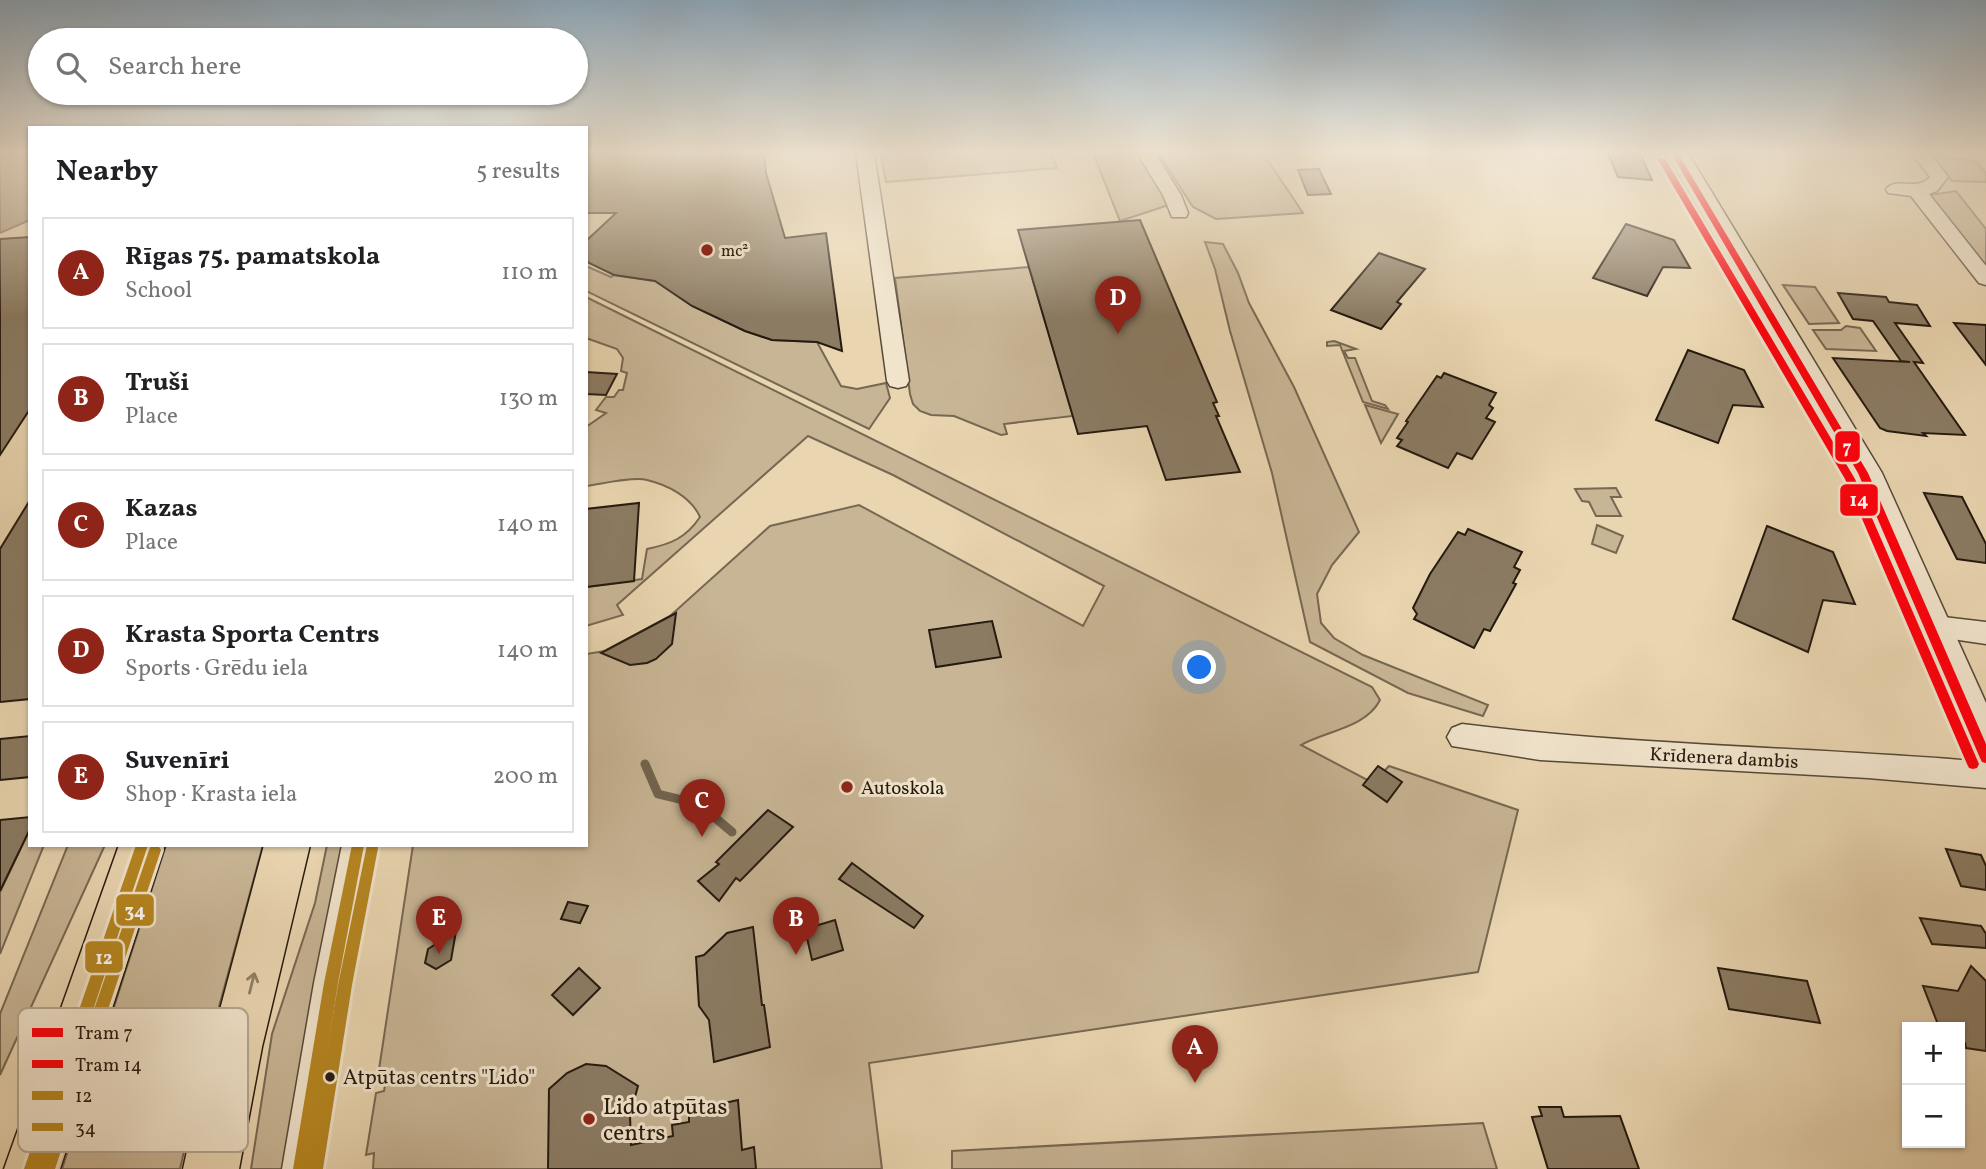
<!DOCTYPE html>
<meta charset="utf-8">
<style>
:root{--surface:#fff;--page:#f6f6f6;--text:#202124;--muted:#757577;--line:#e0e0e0;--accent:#8f2418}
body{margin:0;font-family:Vollkorn,serif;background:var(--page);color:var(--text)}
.controls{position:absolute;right:21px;bottom:21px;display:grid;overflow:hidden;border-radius:0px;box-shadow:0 2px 5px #0004}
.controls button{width:63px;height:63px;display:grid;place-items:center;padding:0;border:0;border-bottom:2px solid var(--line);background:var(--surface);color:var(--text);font:35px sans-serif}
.you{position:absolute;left:1200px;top:668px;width:24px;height:24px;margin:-18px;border:5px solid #fff;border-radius:50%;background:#1a73e8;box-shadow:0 0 0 10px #1a73e833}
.badge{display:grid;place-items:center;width:46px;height:46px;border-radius:50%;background:var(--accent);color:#fff;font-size:23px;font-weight:700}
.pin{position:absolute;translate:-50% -58px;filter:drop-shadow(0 2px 4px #0008)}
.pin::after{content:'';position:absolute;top:37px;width:24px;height:21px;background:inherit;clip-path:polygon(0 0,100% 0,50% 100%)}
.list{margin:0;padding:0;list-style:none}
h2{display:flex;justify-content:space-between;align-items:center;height:91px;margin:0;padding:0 28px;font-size:30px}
h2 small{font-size:23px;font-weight:400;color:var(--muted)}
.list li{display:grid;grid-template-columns:46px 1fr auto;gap:21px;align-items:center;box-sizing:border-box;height:112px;margin:0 14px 14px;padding:0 14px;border:2px solid var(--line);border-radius:0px}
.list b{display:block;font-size:26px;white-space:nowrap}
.list p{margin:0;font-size:23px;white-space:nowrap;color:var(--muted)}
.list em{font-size:23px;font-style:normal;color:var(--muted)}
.icon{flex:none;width:38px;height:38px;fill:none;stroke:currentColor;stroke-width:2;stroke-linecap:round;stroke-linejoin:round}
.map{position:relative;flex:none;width:1986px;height:1169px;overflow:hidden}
.search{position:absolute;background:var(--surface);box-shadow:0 2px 5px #0004;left:28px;top:28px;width:560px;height:77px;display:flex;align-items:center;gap:18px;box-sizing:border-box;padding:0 24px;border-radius:38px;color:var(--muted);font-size:26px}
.panel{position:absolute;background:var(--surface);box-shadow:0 2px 5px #0004;left:28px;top:126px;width:560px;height:721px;border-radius:0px}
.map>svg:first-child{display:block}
</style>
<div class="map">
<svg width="1986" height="1169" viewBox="0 0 1986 1169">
<rect width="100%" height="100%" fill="#e9d5b0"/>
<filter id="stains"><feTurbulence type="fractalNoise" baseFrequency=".00286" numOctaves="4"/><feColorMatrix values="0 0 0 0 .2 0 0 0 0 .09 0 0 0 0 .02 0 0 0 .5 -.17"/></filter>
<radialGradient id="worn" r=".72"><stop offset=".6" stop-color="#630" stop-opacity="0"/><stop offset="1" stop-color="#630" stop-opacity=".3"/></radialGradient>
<g fill="#c8b595" stroke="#766852" stroke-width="2">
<polygon points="915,153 1051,153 1057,168 886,182 881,156"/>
<polygon points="1093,153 1140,153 1169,205 1120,221"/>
<polygon points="1158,153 1263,153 1303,213 1216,219 1193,207"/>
<polygon points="1930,153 1940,153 1944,158 1975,161 1986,173 1986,182 1952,181"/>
<polygon points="1956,191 1986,229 1986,270 1930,195"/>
<polygon points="1205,242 1223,244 1238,273 1249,303 1294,387 1359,532 1332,565 1317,594 1321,623 1334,638 1363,655 1488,705 1483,716 1408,693 1310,642 1272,473 1230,331 1215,269"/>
<polygon points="586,266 611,277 614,275 655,281 692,306 745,331 772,340 817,342 841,386 857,389 886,383 890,398 869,429 586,291"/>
<polygon points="1029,267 1073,416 1004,424 1007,434 1001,435 954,416 931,415 920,411 913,404 910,394 895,278"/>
<polygon points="1783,285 1815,287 1839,323 1809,324"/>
<path d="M 586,297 L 1372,687 L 1380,700 C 1366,728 1325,731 1301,745 L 1373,783 L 1389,766 L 1518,810 L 1478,972 L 869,1063 L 882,1169 L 373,1169 L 374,1153 L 366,1155 L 376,1093 L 384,1091 L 386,1080 L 378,1076 L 413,845 L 586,845 L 586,654 L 605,651 L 670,616 L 770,526 L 859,505 L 1083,626 L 1104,586 L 893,475 L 808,436 L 617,605 L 623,615 L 586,626 L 586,587 L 642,579 L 647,549 C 671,544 686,538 700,517 C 691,497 668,485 647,480 C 634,476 601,484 586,486 L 586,427 L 606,413 L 596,410 L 606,397 L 614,397 L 619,390 L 623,390 L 627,373 L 621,371 L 623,358 L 617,349 L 586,338 Z"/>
<polygon points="1846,326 1860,328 1876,351 1826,349 1813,330 1841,330"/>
<polygon points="1334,341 1356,349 1344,351 1348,358 1355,358 1372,401 1385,405 1388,409 1363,402 1340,345 1327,346 1327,342"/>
<polygon points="1365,405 1398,414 1381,443"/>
<polygon points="1616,488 1621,497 1611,497 1621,516 1596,516 1589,502 1582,501 1575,489"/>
<polygon points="1597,525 1623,536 1616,553 1592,544"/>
<polygon points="30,829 30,845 44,845 0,954 0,892"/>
<polygon points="68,845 105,845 0,1075 0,1014"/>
<polygon points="166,845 263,845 207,1051 180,1169 62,1169"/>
<polygon points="327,845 344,845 284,1169 251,1169 272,1034 315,903"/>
<polygon points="1483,1123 1497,1169 952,1169 952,1151"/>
</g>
<polygon fill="#a69579" stroke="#72644f" stroke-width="2" points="0,153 30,153 30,220 0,233"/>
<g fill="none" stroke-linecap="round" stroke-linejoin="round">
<polyline stroke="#72644f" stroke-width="9" points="645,764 658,794 699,804 732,832"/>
</g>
<g fill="#8b7b63" stroke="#251a0f" stroke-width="2">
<polygon points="586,153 764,153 766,173 785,238 826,233 842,351 817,342 772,340 745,331 692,306 655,281 614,275 589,263 586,259 586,241 616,213 586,213"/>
<polygon points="1608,153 1640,153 1652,180 1618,177"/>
<polygon points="1319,169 1331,194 1308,195 1298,170"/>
<polygon points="1140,220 1217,402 1213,403 1219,416 1216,416 1240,472 1166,480 1147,426 1078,434 1018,230"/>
<polygon points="1626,224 1674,240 1690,268 1663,267 1647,296 1593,278"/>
<polygon points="30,237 30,409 0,455 0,239"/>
<polygon points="1379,253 1425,269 1397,302 1401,304 1381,329 1331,310"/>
<polygon points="1838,293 1886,297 1889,302 1917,305 1930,326 1895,323 1923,363 1914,362 1965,435 1923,433 1926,436 1887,431 1880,428 1833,358 1910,362 1901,361 1873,321 1853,319"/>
<polygon points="1954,323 1986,325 1986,365"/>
<polygon points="1688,350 1744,370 1763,407 1733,405 1718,443 1656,420"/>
<polygon points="586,372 617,374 606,395 586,394"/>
<polygon points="1444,373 1496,393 1489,405 1493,408 1486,418 1495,422 1472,459 1457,453 1448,468 1397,446 1402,440 1397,438 1408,422 1406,421 1437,376 1441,378"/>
<polygon points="1924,493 1962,497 1986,544 1986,563 1957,559"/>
<polygon points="30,500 30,699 0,702 0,549"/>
<polygon points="639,503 634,581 586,587 586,509"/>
<polygon points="1767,526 1833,552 1855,604 1823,600 1808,652 1733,619"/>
<polygon points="1468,529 1522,552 1514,567 1520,570 1513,583 1516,584 1490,631 1484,629 1474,648 1414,619 1417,614 1413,608 1430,574 1458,532 1465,535"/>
<polygon points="676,613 672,644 656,659 647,663 630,665 601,653"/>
<polygon points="992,621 1001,657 936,667 929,630"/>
<polygon points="30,736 30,777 0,780 0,739"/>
<polygon points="1378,766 1402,782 1387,802 1363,785"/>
<polygon points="768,810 793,827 740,881 736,878 719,901 698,881 719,864 716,862"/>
<polygon points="30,817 30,829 0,891 0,820"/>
<polygon points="1946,849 1981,855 1986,866 1986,890 1961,886"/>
<polygon points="852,863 923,916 914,928 839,879"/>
<polygon points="568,902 588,906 580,923 561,919"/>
<polygon points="1920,918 1981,926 1986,934 1986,948 1932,944"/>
<polygon points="835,920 843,950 812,960 805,929"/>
<polygon points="753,927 762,1005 764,1005 770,1047 714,1062 709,1020 699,1006 696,957 704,955 727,933"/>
<polygon points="456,931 451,960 436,969 425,963 428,949"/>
<polygon points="1971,966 1986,981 1986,1051 1966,1048 1965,1043 1960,1042 1960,1027 1939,1027 1923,986 1958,991"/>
<polygon points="579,968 600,988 573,1015 552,995"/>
<polygon points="1718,968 1807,981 1820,1023 1729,1009"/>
<polygon points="586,1064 606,1066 638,1086 630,1115 631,1145 673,1136 672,1125 689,1122 689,1111 738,1100 742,1150 754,1147 756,1169 548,1169 549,1089 567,1073"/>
<polygon points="1539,1107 1561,1107 1564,1117 1620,1116 1639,1169 1548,1169 1532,1117 1542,1116"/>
</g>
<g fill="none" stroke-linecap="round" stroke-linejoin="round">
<defs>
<g id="minor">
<polygon points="856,153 874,153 909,381 906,386 898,388 890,386 887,381"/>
<polygon points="1137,153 1155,153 1181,195 1188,213 1186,217 1172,217 1163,195"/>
<path d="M 1912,153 L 1930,153 L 1948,177 L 1937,191 L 1929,194 L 1986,266 L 1986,285 L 1979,283 L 1911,196 L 1888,193 L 1886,189 C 1898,176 1916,192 1930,177 Z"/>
<polygon points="1935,616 1986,622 1986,644 1925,635 1921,627 1925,619"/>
<path d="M 1462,724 C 1636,746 1812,747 1986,762 L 1986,788 L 1868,778 L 1540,760 L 1452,746 L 1447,737 L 1452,728 Z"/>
<polygon points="342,845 374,845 348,983 320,1169 282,1169 314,983"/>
</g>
<polygon id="tertiary" points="1666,153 1688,153 1882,473 1986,703 1986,760 1973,755 1967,744 1852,473"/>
<g id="trunk">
<polygon points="119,845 165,845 60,1169 4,1169"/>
<polygon points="264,845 310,845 262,1047 239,1169 183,1169 210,1047"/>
</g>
</defs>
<use href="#minor" stroke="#564937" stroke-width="3"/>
<use href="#tertiary" stroke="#564937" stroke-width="3"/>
<use href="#trunk" stroke="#251a0f" stroke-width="3"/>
<use href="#minor" fill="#f1e4cc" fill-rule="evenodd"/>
<use href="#tertiary" fill="#f1e4cc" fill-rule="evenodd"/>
<use href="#trunk" fill="#e9d5b0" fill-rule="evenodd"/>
<defs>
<g id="bus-1">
<polygon points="136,845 148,845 40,1169 24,1169"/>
<polygon points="352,845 364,845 338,983 309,1169 293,1169 324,983"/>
</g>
<g id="bus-2">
<polygon points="158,845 161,850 55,1169 39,1169 149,850 151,846"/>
<polygon points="367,845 377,845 378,848 352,985 323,1169 307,1169 338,985"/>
</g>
</defs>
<use href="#bus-1" stroke="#f1e4cc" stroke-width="6"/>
<use href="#bus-2" stroke="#f1e4cc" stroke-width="6"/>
<use href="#bus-1" fill="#b68620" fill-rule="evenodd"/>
<use href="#bus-2" fill="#b68620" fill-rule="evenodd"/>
<defs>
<polygon id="tram-1" points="1671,153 1678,153 1868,473 1986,744 1986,763 1982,762 1980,758 1858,473"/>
<polygon id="tram-2" points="1659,158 1666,160 1855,479 1979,764 1977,768 1973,769 1969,768 1967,764 1845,479 1658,160"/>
</defs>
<use href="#tram-1" stroke="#f1e4cc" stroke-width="6"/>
<use href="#tram-2" stroke="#f1e4cc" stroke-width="6"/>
<use href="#tram-1" fill="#ff000c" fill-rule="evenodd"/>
<use href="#tram-2" fill="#ff000c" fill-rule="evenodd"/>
</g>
<defs><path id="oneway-shaft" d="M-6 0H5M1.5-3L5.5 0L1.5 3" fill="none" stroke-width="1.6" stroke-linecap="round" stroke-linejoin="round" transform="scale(1.75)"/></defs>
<use stroke="#918168" href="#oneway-shaft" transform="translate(252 983) rotate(-76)"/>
<linearGradient id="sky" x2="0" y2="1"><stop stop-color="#8da8bc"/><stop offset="0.48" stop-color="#f5ecdb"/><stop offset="1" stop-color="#f5ecdb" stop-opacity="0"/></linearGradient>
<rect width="1986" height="317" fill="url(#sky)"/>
<g fill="#8f2418" stroke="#f1e4cc" stroke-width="2.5">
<circle cx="707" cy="250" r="7"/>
<circle cx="847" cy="787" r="7"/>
<circle cx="589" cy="1119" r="7"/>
</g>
<circle fill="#251a0f" stroke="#f1e4cc" stroke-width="2.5" cx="330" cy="1077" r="6"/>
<g text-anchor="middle" stroke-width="6" stroke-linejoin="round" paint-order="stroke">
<g font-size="16" fill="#251a0f" stroke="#f1e4cc" text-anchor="start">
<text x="721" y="256">mc²</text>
</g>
<g font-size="19" fill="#251a0f" stroke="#f1e4cc">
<text transform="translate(1724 757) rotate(3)" y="7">Krīdenera dambis</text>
</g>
<g font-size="19" fill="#251a0f" stroke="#f1e4cc" text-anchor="start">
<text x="861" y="794">Autoskola</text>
</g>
<g font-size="21" fill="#251a0f" stroke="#f1e4cc" text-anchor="start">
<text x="343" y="1084">Atpūtas centrs "Lido"</text>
</g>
<g font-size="23" fill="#251a0f" stroke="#f1e4cc" text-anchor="start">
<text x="603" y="1114">Lido atpūtas<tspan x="603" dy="26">centrs</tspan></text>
</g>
</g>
<rect x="18" y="1008" width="230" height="144" rx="10" fill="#f1e4cc" stroke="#b4a793" stroke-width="2"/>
<rect x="32" y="1028" width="31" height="9" fill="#ff000c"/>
<rect x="32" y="1060" width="31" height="8" fill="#ff000c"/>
<rect x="32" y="1091" width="31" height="9" fill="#b68620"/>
<rect x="32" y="1123" width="31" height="8" fill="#b68620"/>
<g font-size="19" fill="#251a0f">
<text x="75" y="1039">Tram 7</text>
<text x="75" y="1071">Tram 14</text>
<text x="75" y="1102">12</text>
<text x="75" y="1134">34</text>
</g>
<g stroke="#f1e4cc" stroke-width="2.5">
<rect x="1834" y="430" width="27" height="33" rx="7" fill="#ff000c"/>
<rect x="1839" y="483" width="40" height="34" rx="7" fill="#ff000c"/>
<rect x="115" y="893" width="40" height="34" rx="7" fill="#b68620"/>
<rect x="84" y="940" width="40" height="34" rx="7" fill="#b68620"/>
</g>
<g font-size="19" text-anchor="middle" font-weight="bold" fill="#fff">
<text x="1847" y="453">7</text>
<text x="1859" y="506">14</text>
<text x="135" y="917">34</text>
<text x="104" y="964">12</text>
</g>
<rect width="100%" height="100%" filter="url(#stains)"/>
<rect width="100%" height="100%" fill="url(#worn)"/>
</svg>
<div class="controls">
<button>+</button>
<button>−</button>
</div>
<div class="you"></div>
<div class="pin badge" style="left:1195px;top:1083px">A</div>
<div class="pin badge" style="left:796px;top:955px">B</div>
<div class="pin badge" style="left:702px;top:837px">C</div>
<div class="pin badge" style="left:1118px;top:334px">D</div>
<div class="pin badge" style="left:439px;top:954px">E</div>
<div class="search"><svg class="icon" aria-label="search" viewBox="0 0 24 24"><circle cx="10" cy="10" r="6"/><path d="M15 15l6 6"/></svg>Search here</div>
<section class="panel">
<h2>Nearby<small>5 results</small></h2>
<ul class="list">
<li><span class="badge">A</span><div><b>Rīgas 75. pamatskola</b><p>School</p></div><em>110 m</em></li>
<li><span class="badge">B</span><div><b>Truši</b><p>Place</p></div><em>130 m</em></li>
<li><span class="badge">C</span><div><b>Kazas</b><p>Place</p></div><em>140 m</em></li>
<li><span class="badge">D</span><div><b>Krasta Sporta Centrs</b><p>Sports · Grēdu iela</p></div><em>140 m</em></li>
<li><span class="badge">E</span><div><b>Suvenīri</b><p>Shop · Krasta iela</p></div><em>200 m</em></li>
</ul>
</section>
</div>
